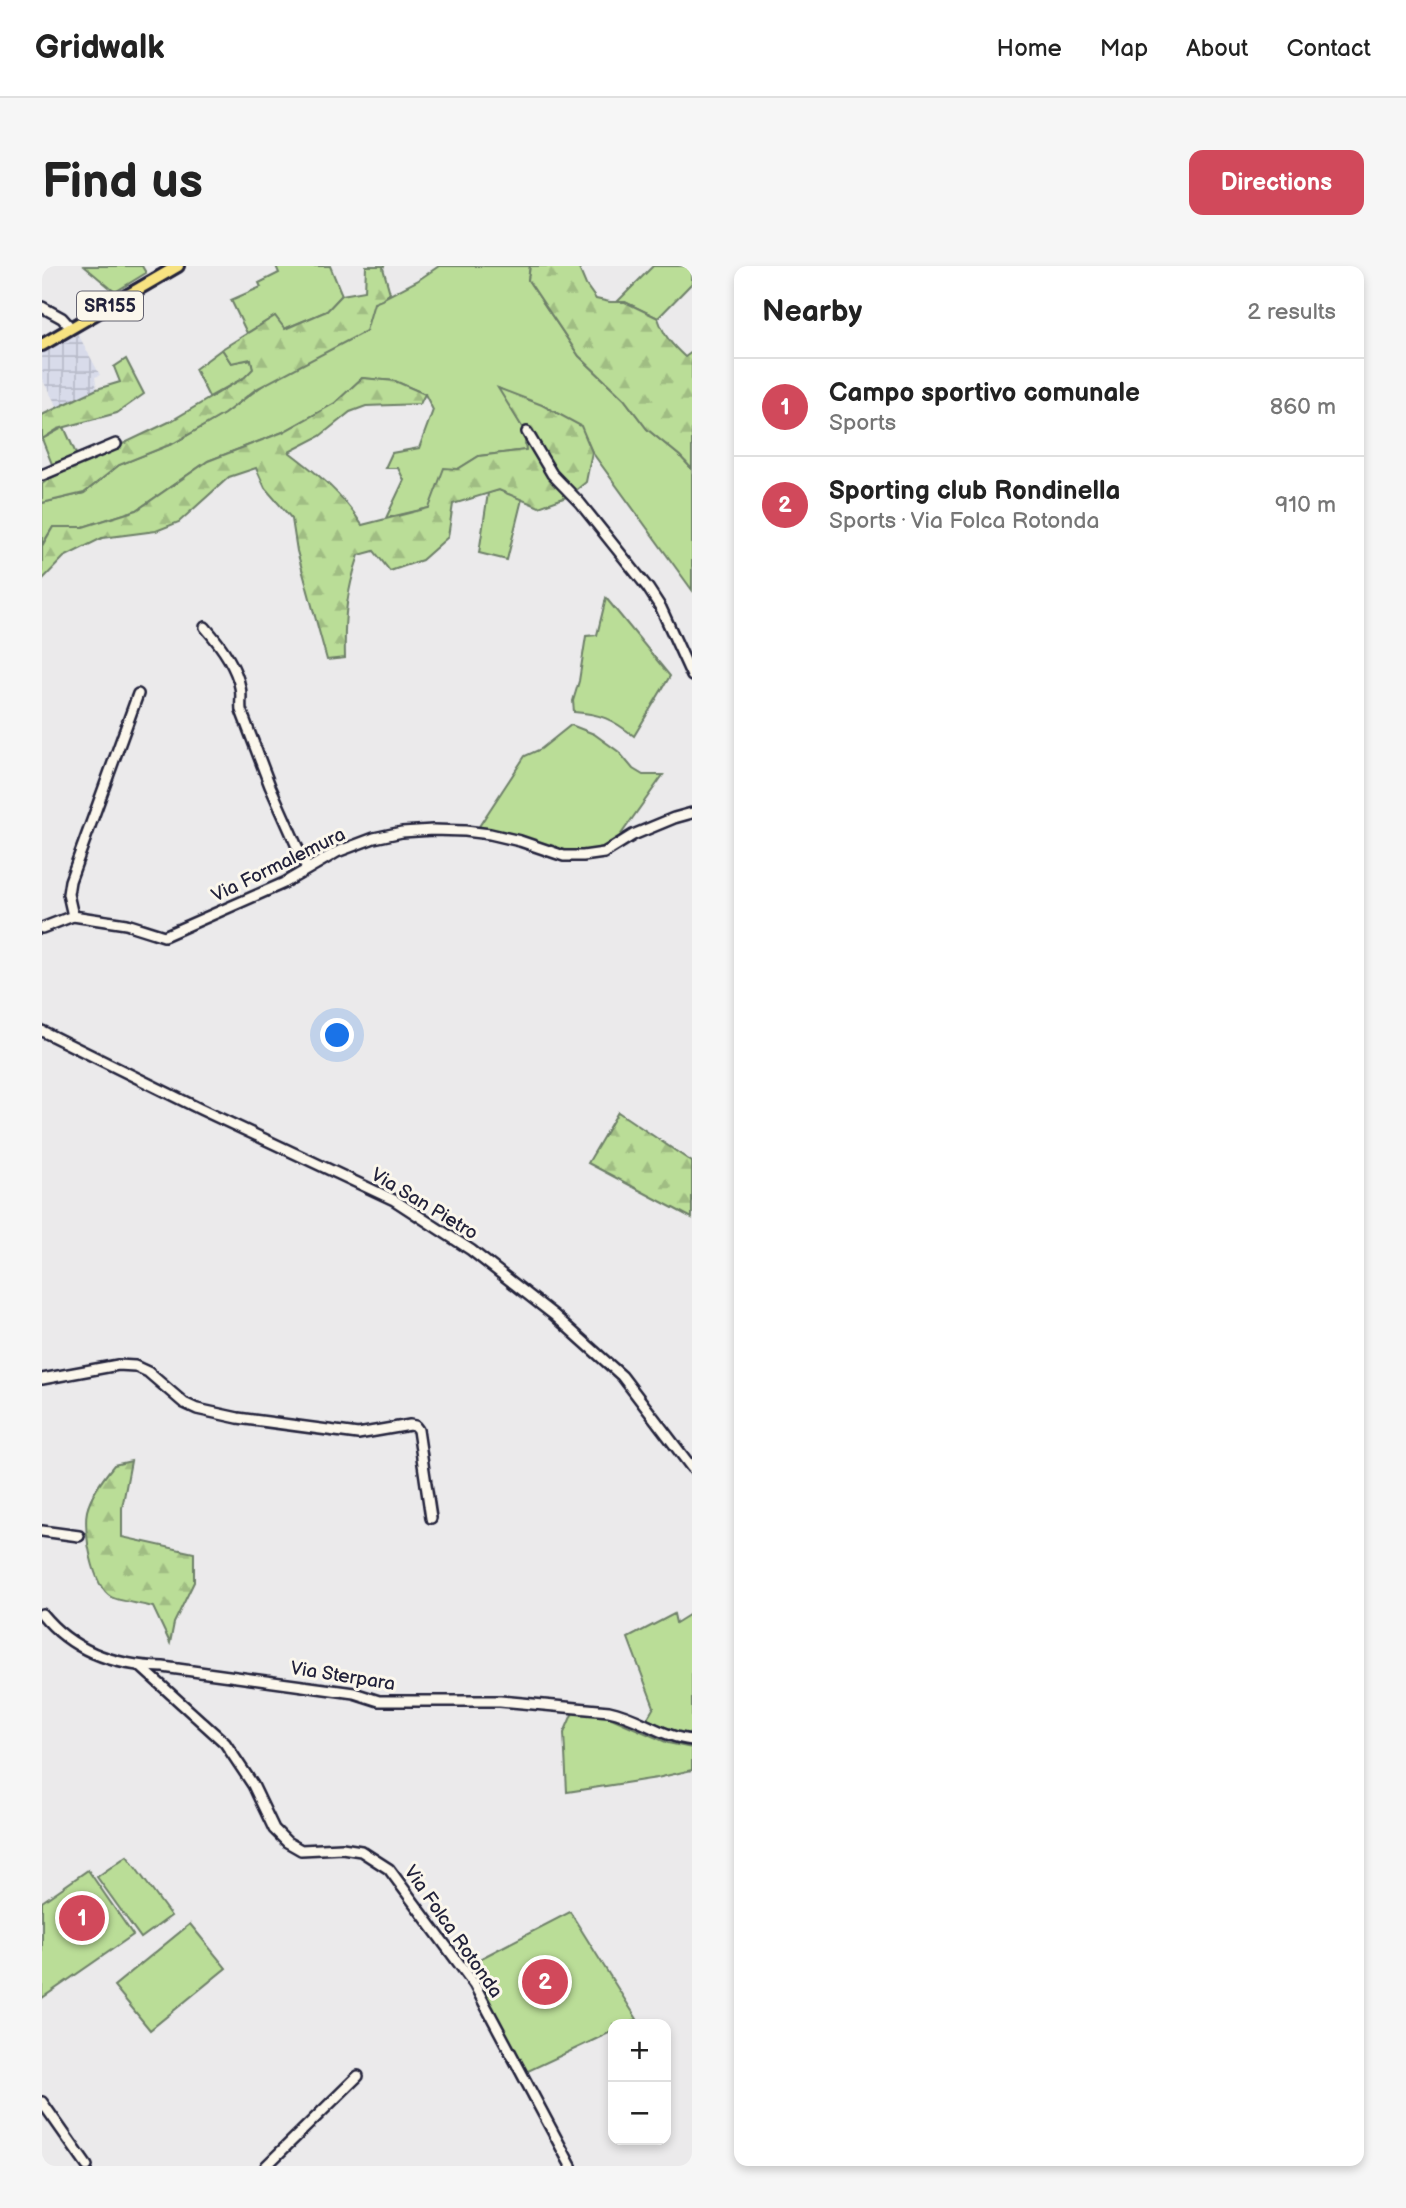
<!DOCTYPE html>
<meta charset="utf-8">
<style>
:root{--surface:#fff;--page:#f6f6f6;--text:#222;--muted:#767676;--line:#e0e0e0;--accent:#d1495b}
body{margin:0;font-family:"Balsamiq Sans",sans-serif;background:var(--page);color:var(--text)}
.controls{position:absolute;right:21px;bottom:21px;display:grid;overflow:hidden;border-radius:14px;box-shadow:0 4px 10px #0003}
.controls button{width:63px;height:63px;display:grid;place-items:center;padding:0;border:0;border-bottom:2px solid var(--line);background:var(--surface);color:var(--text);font:35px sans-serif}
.you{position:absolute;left:296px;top:770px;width:24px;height:24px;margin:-18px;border:5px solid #fff;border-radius:50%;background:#1a73e8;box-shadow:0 0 0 10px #1a73e833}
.badge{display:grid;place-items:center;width:46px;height:46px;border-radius:50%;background:var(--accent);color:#fff;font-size:23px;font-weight:700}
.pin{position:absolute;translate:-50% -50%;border:4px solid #fff;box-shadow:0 2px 7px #0006}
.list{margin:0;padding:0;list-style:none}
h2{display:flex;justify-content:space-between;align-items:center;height:91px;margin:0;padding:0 28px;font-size:30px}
h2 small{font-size:23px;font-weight:400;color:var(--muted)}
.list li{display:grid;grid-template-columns:46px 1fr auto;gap:21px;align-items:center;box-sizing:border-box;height:98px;padding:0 28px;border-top:2px solid var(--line)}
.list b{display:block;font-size:26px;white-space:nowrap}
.list p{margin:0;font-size:23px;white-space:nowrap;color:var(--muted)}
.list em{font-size:23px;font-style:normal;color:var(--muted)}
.map{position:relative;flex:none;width:650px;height:1900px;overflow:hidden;border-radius:14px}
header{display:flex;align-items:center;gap:42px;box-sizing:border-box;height:98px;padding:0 35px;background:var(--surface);border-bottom:2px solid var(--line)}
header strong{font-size:33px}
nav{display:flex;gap:38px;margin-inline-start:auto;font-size:24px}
.intro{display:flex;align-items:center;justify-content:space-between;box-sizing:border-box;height:168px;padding:0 42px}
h1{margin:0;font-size:49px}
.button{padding:18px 32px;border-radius:14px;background:var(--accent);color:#fff;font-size:24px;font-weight:700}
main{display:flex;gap:42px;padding:0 42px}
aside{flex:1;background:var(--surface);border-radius:14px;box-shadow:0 4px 10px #0003}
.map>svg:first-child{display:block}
</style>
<header>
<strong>Gridwalk</strong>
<nav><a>Home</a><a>Map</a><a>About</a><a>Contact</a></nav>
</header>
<div class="intro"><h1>Find us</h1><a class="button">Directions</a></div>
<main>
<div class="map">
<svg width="650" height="1900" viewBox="0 0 650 1900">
<defs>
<pattern id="industrial-grid" width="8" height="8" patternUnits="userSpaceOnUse" patternTransform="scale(1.75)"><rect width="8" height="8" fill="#d8dbea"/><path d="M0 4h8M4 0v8" fill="none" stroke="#b9bcca"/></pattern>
<pattern id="forest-firs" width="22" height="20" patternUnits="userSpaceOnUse" patternTransform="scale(1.75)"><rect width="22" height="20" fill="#badd97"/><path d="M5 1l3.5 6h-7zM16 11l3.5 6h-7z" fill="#a0bd83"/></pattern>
</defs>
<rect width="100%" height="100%" fill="#ebeaeb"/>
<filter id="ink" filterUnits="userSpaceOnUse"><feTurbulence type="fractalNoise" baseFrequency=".0143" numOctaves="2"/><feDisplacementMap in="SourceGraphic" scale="14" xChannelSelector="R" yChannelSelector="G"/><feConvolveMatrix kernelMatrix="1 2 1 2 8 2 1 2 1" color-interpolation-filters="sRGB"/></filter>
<g filter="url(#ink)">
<polygon fill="url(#industrial-grid)" points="36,68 58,109 53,111 55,123 16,142 0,113 0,87"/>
<g fill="#badd97" stroke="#6e8069" stroke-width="2">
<polygon points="42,0 100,0 104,7 73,26"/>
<polygon points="234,0 288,0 300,29 285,45 242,63 233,50 205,67 189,34 219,21 217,17 237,7"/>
<polygon points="397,0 488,0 486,14 537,90 582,133 605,163 638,190 650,203 650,324 550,186 538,160 458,123 482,164 484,184 437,190 416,203 387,242 344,252 362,214 356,202 343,202 350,187 377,182 391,144 383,128 353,115 320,112 293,137 241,166 166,195 95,244 41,261 11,261 0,279 0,237 42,227 77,199 132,177 182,148 332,37 375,15"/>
<polygon points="611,0 650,0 650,17 616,52 583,36 575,36"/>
<polygon points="180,83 189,97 209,93 211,103 203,111 167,131 153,103"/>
<polygon points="22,161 35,190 10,198 0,173"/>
<polygon points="457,224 480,233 465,294 437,287 446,227"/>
<path d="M 564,332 L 628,410 L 592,470 C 570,453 559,448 532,446 L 531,435 L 537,415 L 544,370 L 555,369 Z"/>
<path d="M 529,459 L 552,468 L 577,486 L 591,503 L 601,509 L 621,509 L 577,571 C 542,603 475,573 436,562 L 483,490 L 499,483 Z"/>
<polygon points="650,1347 650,1468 632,1465 605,1453 612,1441 586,1372 632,1348 634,1357"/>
<polygon points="531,1446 565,1450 626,1477 650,1482 650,1504 615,1512 525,1526 522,1467"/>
<polygon points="85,1590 129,1650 99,1672 55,1611"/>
<polygon points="46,1604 91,1669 0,1732 0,1636"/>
<polygon points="528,1646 595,1753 585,1758 571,1758 571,1765 484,1806 444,1731 424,1700"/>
<polygon points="148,1658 184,1702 108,1764 72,1720"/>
</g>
<g fill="url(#forest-firs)" stroke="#6e8069" stroke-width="2">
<polygon points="324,0 342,0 341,2 348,27 340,34 332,37 324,65 214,123 182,148 132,177 77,199 42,227 0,237 0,218 7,213 129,155 203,111 211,103 209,93 189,97 180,83 233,50 243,63 285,45 300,29 323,25"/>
<path d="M 488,0 L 536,0 L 544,19 L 554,33 L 568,36 L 583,36 L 616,52 C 622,70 629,78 643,91 L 650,86 L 650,203 L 638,190 L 605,163 L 582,133 L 537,90 L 486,14 Z"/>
<polygon points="84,93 102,128 75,147 16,163 0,173 0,149 55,123 78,116 72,101"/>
<path d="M 320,112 L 353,115 L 383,128 L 378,138 L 324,140 L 308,146 L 278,170 L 247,186 C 276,208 301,228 320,259 L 387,242 L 402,202 L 416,203 L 437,190 L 484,184 L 482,164 L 456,122 L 500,139 L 539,160 L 550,186 L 544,216 L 527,230 L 497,241 L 457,224 L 411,238 L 406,271 L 380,294 L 348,305 L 332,285 L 317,289 C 304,328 302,351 303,392 L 285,394 L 255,285 L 250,253 L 223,222 L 214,202 L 187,211 L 137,256 L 114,265 L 60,272 L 22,291 L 0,314 L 0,280 L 11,261 L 41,261 L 95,244 L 166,195 L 241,166 L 293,137 Z"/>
<polygon points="576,846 650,896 650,952 546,897"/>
<path d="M 89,1195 L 80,1242 L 80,1271 L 152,1287 L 152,1316 L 132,1357 L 128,1377 L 111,1341 C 101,1338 76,1335 69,1331 C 51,1321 41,1264 45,1245 C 49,1229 62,1211 72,1199 Z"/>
</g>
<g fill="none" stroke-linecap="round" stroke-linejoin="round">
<defs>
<g id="minor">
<polyline points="0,41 20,52 29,62"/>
<polyline points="485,166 510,208 538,237 606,322 619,342 650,410"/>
<polyline points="0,209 74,178"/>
<path d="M 163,361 C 177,377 194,400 198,421 C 200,428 198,435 199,444 L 228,520 L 265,603"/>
<polyline points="31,650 26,628 28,615 96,428"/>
<polyline points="0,662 31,650 84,658 122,670 242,617 295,586 332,572 360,566 391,564 423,565 448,568 478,575 522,590 541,590 562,587 591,569 632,552 650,547"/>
<polyline points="0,765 158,843 352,934 429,984 512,1049 580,1110 650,1202"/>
<polyline points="0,1113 76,1099 93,1100 106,1106 142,1137 155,1143 196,1152 316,1168 368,1159 373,1160 376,1164 389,1252"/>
<polyline points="0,1265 37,1270"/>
<path d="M 0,1348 C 31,1386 73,1400 121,1401 L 312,1427 L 337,1435 L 458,1435 L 567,1445 C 597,1451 619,1471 650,1474"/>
<polyline points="98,1400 183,1477 211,1519 232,1563 245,1576 259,1584 300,1582 319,1585 347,1603 432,1718 529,1900"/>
<polyline points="0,1836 45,1900"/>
<polyline points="224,1900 316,1810"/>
</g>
<polyline id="major" points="0,79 136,0"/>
</defs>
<use href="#minor" stroke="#22223b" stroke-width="14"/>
<use href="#major" stroke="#22223b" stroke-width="16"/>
<use href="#minor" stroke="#fbf7ec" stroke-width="9"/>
<use href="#major" stroke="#f7e281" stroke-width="10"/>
</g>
</g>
<g text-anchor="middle" stroke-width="6" stroke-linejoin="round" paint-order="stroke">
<rect fill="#fbf7ec" stroke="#636270" stroke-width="2" x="35" y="25.5" width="66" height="29" rx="5"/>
<g font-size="18" font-weight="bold" fill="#22223b">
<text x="68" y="46">SR155</text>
</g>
<g font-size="19" fill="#22223b" stroke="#fbf7ec">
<text transform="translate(236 598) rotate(-26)" y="7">Via Formalemura</text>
<text transform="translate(383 937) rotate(31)" y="7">Via San Pietro</text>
<text transform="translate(301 1409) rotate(9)" y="7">Via Sterpara</text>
<text transform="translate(412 1665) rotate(55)" y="7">Via Folca Rotonda</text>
</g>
</g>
</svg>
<div class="controls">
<button>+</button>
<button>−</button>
</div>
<div class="you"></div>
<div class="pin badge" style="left:40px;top:1652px">1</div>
<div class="pin badge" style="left:503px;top:1716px">2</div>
</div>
<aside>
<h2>Nearby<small>2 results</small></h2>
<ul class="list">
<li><span class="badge">1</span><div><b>Campo sportivo comunale</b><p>Sports</p></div><em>860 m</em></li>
<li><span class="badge">2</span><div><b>Sporting club Rondinella</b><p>Sports · Via Folca Rotonda</p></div><em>910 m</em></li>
</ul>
</aside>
</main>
